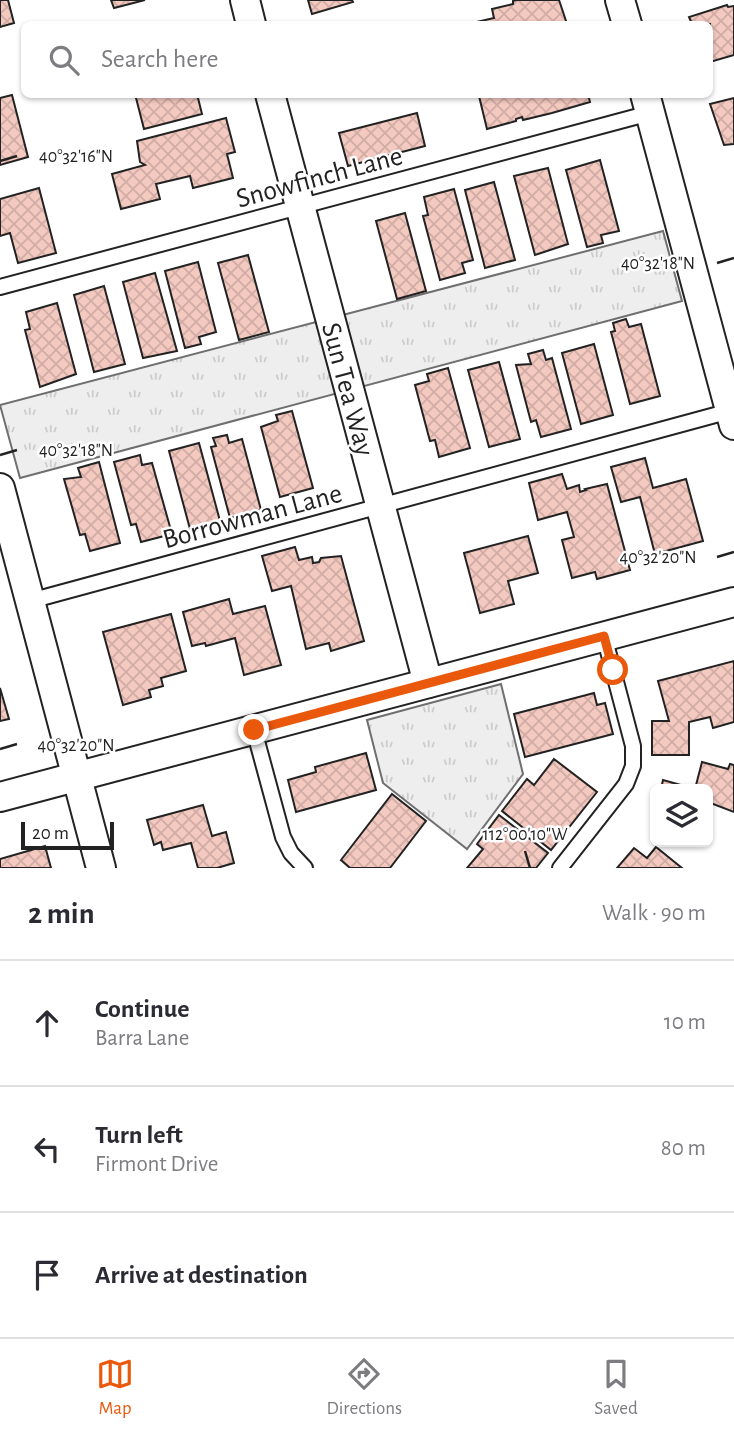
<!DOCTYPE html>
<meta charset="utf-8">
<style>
:root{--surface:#fff;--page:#f7f7f7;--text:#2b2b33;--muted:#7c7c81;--line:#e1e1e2;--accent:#ea580c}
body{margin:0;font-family:"Alegreya Sans",sans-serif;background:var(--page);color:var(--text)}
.controls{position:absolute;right:21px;bottom:21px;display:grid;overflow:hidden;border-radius:10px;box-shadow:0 2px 5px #0004}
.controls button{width:63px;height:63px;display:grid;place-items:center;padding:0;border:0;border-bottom:2px solid var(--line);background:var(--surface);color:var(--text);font:35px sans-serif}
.scale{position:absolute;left:21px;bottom:18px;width:93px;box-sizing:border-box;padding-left:7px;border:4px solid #222;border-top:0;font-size:19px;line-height:24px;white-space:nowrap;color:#222;-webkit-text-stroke:5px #fff;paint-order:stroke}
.stop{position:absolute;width:21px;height:21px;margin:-16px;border:5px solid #ea580c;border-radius:50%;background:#fff}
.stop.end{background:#ea580c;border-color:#fff;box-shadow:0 2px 7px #0008}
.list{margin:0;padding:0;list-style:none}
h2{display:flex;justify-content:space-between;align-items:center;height:91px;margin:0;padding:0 28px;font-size:30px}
h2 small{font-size:23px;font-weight:400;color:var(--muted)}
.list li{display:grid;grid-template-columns:46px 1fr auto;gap:21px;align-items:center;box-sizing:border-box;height:126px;padding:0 28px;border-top:2px solid var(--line)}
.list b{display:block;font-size:26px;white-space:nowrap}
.list p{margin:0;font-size:23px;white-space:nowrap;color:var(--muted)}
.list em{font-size:23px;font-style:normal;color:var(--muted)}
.icon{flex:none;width:38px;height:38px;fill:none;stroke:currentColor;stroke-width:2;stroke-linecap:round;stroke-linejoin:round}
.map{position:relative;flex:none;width:734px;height:868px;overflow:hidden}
.search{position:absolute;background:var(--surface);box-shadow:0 2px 5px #0004;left:21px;right:21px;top:21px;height:77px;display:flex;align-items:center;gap:18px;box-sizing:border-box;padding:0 24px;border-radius:10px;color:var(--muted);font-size:26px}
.sheet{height:469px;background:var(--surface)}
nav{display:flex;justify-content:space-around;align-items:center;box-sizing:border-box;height:98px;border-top:2px solid var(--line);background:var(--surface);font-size:19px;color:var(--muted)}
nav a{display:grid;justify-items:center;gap:4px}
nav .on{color:var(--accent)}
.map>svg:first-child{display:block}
</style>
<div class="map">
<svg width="734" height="868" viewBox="0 0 734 868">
<defs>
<pattern id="grass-tufts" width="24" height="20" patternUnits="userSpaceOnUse" patternTransform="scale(1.75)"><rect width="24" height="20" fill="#eee"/><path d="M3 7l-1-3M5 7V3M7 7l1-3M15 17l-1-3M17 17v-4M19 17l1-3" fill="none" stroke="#ccc"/></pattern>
<pattern id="building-cross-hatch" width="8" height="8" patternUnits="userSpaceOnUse" patternTransform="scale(1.75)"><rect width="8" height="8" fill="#f3c9c0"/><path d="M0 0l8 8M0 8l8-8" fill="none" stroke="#d0aca5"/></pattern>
</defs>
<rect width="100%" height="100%" fill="#fff"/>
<g fill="url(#grass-tufts)" stroke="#6f6f6f" stroke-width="2">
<polygon points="663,231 682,301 20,478 0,405"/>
<polygon points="501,684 523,774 467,849 383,783 367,720"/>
</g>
<g fill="url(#building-cross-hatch)" stroke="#222" stroke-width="2">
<polygon points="0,0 8,0 14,23 0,27"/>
<polygon points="111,0 145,0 114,8"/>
<polygon points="308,0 352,0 353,2 312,14"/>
<polygon points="516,0 559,0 567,24 468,24 494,18 492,9 513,4 513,1"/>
<polygon points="727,5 728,7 734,6 734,55 710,62 710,24 692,24 689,17"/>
<polygon points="135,94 197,94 202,114 144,129"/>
<polygon points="484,94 588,94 590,102 552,113 523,120 522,117 516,119 516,121 487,129 479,96"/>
<polygon points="12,95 28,157 0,165 0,98"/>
<polygon points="734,98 734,144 724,145 710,104"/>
<polygon points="417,113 425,146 348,166 339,133"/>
<polygon points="226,118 235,152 227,154 233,178 193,188 190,176 156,184 160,199 121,209 112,174 145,165 140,162 137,141"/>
<polygon points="600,160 619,231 601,235 603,243 587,247 566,170"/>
<polygon points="548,168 568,244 535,255 514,176"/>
<polygon points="494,182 515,260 485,268 465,190"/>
<polygon points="39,188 56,253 18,263 10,233 0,236 0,199"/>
<polygon points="454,189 473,260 462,263 465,273 440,280 423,216 428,215 424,197"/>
<polygon points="405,213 426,291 397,299 376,221"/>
<polygon points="248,255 269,332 239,340 218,263"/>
<polygon points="198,262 216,332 199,337 201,344 185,348 165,271"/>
<polygon points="155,273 177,351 143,358 123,282"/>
<polygon points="104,286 125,364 94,372 74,295"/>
<polygon points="57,303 76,374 40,387 25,330 30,329 26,312"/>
<polygon points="626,319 629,327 641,324 660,396 630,404 611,332 615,331 613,323"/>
<polygon points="594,344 613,415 581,424 562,353"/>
<polygon points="543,350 546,360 552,358 571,429 541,437 536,420 531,422 516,365 531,364 528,354"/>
<polygon points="499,362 520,439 489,447 468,370"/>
<polygon points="448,368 470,448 439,457 435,440 430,441 415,385 429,381 427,374"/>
<polygon points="292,411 313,488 280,497 261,427 278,421 276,415"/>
<polygon points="227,435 229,443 242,439 261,510 230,518 211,447 216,446 213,438"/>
<polygon points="199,443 220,521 190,529 169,451"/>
<polygon points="140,455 142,465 152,463 172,534 141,542 136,524 131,525 114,462"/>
<polygon points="645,458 653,488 686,479 703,541 655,554 640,497 621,502 611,467"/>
<polygon points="99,462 120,543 90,551 85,534 80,535 64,479 81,477 78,468"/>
<polygon points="562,474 567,489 579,485 580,492 586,490 585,489 607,484 630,570 597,579 595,572 572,578 562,540 574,537 567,512 538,520 529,483"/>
<polygon points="528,536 538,573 508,581 514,604 480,613 464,553"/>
<polygon points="295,547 299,560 312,557 313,563 319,562 321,558 341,556 364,641 331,651 329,643 306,649 291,586 272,591 262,556"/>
<polygon points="229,599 233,614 265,606 281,665 244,675 235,638 206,646 205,643 192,646 183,612"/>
<polygon points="171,614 186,671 161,678 163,686 149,690 151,697 123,705 103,632"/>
<polygon points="734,661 734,722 713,728 710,717 689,722 689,755 652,755 652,721 669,721 658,681"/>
<polygon points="0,688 9,719 0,721"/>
<polygon points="594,693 597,705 605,703 613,734 525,757 514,714"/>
<polygon points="366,753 376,790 296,812 288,780 316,772 315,767"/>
<polygon points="554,759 597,792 551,850 502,811 527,779 534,785"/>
<polygon points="702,762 728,769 730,764 734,765 734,812 708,802 708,789 661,789 663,780 695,789"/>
<polygon points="392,794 426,821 390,868 350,868 341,860"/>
<polygon points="203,805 212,836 226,832 234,863 217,868 198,868 191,843 163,850 161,842 154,845 147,820"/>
<polygon points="499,815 548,853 536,868 467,868 483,849 477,844"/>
<polygon points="45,846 51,868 0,868 0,859"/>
<polygon points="656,847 682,868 617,868 634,848 647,858"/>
</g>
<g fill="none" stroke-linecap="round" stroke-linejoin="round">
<defs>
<g id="service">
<polyline points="0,287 650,113"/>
<polyline points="30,601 730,411"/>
<polyline points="254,730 283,837 291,853 305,868"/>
<polyline points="560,868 626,784 633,766 633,746 604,636"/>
</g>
<g id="minor">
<polyline points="245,0 251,24"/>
<polyline points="620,0 627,24"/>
<polyline points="270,94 428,683"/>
<polyline points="645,94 734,425"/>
<polyline points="0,488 101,868"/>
<polyline points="0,797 734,602"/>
</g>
</defs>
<use href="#service" stroke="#222" stroke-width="18"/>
<use href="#minor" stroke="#222" stroke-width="32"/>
<use href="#service" stroke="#fff" stroke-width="14"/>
<use href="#minor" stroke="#fff" stroke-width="28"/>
</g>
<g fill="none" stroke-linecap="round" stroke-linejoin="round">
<polyline stroke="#ea580c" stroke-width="9" points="254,730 604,636 613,670"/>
</g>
<path fill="none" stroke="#222" stroke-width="2.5" d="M 0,161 L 17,156M 717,263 L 734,258M 0,455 L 17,450M 717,557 L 734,552M 0,749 L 17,744M 525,851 L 530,868"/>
<g text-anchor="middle" stroke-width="5" stroke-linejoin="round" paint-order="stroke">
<g font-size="28" fill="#222" stroke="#fff">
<text transform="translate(319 176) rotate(-15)" y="10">Snowfinch Lane</text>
<text transform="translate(349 389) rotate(75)" y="10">Sun Tea Way</text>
<text transform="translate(252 515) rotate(-15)" y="10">Borrowman Lane</text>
</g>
</g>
<g font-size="18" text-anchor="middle" fill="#222" stroke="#fff" stroke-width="5" stroke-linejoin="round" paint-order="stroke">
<text x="76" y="162">40°32'16"N</text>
<text x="658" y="269">40°32'18"N</text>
<text x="76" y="456">40°32'18"N</text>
<text x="658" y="563">40°32'20"N</text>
<text x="76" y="751">40°32'20"N</text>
<text x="525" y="840">112°00'10"W</text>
</g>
</svg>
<div class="controls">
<button><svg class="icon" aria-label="layers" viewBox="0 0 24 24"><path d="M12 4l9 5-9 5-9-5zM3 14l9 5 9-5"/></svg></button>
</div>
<div class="scale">20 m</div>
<div class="stop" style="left:613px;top:670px"></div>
<div class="stop end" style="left:254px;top:730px"></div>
<div class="search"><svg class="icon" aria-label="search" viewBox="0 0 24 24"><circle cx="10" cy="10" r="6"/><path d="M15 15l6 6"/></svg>Search here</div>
</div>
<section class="sheet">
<h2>2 min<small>Walk · 90 m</small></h2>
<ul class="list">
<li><svg class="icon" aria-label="ahead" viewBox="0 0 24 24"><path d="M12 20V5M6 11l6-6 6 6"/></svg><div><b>Continue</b><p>Barra Lane</p></div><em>10 m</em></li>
<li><svg class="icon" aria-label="left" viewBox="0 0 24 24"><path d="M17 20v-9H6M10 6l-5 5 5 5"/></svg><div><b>Turn left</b><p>Firmont Drive</p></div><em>80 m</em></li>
<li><svg class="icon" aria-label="arrive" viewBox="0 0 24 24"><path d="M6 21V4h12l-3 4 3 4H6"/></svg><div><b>Arrive at destination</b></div></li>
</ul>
</section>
<nav>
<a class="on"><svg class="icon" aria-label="map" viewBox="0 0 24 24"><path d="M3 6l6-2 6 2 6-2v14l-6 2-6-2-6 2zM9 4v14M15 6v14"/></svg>Map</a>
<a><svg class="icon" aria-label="directions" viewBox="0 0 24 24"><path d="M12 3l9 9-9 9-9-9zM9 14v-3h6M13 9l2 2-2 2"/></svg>Directions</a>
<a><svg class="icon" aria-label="saved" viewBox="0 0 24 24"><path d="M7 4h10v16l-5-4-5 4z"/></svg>Saved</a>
</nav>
